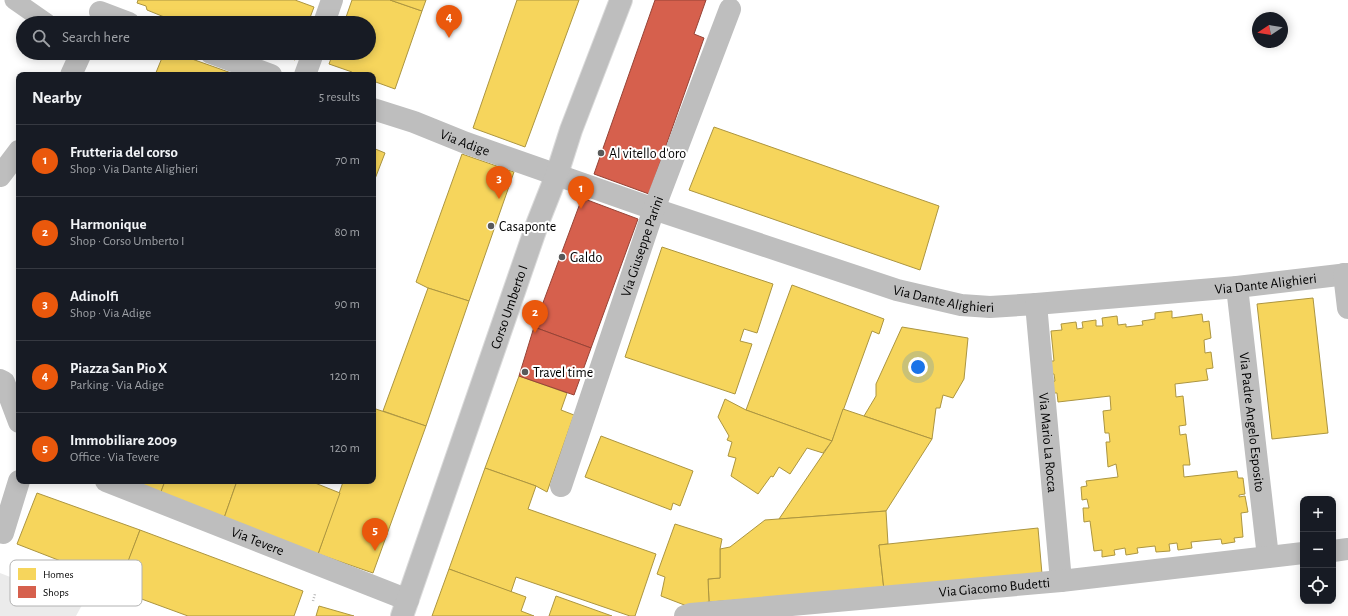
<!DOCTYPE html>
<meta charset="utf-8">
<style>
:root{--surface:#171b24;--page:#242831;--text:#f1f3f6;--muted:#9ea1a6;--line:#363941;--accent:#ea580c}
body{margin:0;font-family:"Alegreya Sans",sans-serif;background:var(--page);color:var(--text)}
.controls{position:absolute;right:12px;bottom:12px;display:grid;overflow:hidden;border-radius:8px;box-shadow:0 2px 10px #0003}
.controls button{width:36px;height:36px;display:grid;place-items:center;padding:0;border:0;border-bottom:1px solid var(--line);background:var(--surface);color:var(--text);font:20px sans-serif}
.compass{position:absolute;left:1252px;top:12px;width:36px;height:36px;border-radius:50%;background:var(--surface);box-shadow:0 2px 10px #0003;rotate:258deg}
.you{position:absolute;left:918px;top:367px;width:14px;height:14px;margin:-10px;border:3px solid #fff;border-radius:50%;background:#1a73e8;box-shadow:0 0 0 6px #1a73e833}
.badge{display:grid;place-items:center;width:26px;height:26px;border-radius:50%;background:var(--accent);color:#fff;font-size:13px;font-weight:700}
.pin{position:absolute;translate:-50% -33px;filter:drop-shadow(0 1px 2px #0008)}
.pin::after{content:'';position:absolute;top:21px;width:14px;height:12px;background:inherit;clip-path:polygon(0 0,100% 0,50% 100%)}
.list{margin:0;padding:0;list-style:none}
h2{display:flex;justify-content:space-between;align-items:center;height:52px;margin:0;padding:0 16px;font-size:17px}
h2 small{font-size:13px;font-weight:400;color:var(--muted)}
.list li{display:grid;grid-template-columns:26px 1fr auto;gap:12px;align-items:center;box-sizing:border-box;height:72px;padding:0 16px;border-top:1px solid var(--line)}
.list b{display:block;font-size:15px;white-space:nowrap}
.list p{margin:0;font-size:13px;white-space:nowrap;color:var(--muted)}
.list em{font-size:13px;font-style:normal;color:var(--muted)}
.icon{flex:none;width:22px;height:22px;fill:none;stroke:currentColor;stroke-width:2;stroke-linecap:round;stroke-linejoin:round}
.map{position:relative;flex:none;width:1348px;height:616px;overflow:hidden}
.search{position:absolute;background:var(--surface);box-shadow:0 2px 10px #0003;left:16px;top:16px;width:360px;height:44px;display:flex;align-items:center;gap:10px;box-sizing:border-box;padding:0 14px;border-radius:22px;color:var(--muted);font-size:15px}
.panel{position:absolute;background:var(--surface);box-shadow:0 2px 10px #0003;left:16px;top:72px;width:360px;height:412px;border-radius:8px}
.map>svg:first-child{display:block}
</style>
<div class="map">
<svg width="1348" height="616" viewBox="0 0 1348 616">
<rect width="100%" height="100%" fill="#fff"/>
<polygon fill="#ebebeb" points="0,573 82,605 76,616 0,616"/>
<g fill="#f6d55c" stroke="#ac9540">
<polygon points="138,0 295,0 314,7 308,23 179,23 147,10 146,6 137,3"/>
<polygon points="352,0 390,0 422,11 395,89 373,81 373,75 352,75 352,72 329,64 333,53 369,53 369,23 344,23"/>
<polygon points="390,0 426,0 422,11"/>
<polygon points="517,0 579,0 525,147 473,128"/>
<polygon points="164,53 175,53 237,75 155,75"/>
<polygon points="275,53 298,53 295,60"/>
<polygon points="714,127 939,206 920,270 689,190"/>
<polygon points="373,148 385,153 373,184"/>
<polygon points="462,154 514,172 469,301 428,288 416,282"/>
<polygon points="662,247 773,284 757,333 744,329 740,341 752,344 735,394 625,357"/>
<polygon points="792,285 884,319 879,334 872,331 832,441 746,410"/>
<polygon points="428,288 469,301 426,426 383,411"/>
<polygon points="1313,298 1328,433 1272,439 1257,304"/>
<polygon points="1172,311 1172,318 1202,314 1203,322 1209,321 1211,338 1204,340 1205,353 1211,352 1213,368 1206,369 1208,380 1175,384 1176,397 1183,396 1186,425 1179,426 1180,435 1186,434 1190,465 1183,465 1184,477 1237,471 1238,478 1243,478 1245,494 1239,495 1239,497 1245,496 1248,512 1241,513 1243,537 1234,538 1235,542 1222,544 1221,539 1191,542 1192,548 1178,550 1177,543 1169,544 1170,551 1156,552 1155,546 1137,548 1138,553 1126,555 1125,548 1114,550 1115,555 1102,557 1102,550 1094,551 1090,521 1084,522 1083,508 1089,508 1087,499 1082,500 1081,487 1087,486 1086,481 1118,477 1116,464 1108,467 1106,442 1110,442 1109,433 1105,433 1103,411 1111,410 1110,396 1058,402 1057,393 1052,393 1051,382 1055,381 1054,374 1050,374 1048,361 1054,361 1051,331 1062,330 1061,324 1076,322 1077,329 1083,328 1082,322 1096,320 1096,326 1103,326 1102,318 1117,316 1118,325 1126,324 1126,327 1143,325 1142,321 1155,319 1155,313"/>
<polygon points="902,327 968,338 964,379 953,398 943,395 940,408 936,408 932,439 864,416 876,396 876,384"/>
<polygon points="519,376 567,393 561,410 574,415 547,492 536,486 485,468"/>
<polygon points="725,399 746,410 832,441 823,453 807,448 790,474 779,467 773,477 771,476 758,494 731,476 736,458 728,456 732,442 727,440 729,436 718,417"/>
<polygon points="373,408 426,426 373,573 318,554 343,482 339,481 373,481"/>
<polygon points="843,409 932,439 886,511 779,519 832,441"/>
<polygon points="601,436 693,471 680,506 673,503 671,510 585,477"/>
<polygon points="485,468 536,486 528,509 656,554 635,616 630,616 516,577 511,592 449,569"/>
<polygon points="125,481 165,481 161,492"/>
<polygon points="165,481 237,481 223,521 159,497"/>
<polygon points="237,481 310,481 340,493 318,554 223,521"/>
<polygon points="37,493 140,530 120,584 17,544"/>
<polygon points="886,511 888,544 879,545 884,590 709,602 708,579 720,578 720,549 730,547 765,520"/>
<polygon points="675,524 722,539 720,549 720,578 708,579 709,602 687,606 661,596 665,577 657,574"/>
<polygon points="1038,528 1042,574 884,590 879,545"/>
<polygon points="140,530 303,591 294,616 188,616 117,590"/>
<polygon points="449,569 526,597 521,611 534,616 432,616"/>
<polygon points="556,596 612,616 549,616"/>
<polygon points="319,606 354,616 316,616"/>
</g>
<g fill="#d6604d" stroke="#964336">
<polygon points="655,0 706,0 694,34 704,38 649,194 594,174"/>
<polygon points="582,198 638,219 591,348 534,327"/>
<polygon points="534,327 591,348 574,395 519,376"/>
</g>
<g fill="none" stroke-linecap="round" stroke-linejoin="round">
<defs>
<g id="primary">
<path id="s7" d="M 402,616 L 538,222 L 557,174 L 571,130 L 621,0"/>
</g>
</defs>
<use href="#primary" stroke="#dbdbdb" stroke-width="24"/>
<polyline stroke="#b9b9b9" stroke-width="2.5" stroke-dasharray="1 2" stroke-linecap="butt" points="313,601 315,594"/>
<polyline stroke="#bebebe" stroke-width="19" points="14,0 47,23"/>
<g stroke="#bebebe" stroke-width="22">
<polyline points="100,12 129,23"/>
<polyline points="324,23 332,0"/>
<polyline points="211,53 271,75"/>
<polyline points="71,75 81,53"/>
<polyline points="305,75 313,53"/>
<path id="s1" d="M 373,109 L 414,122 L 466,143 L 654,209 L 897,290 L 961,305 L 990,307 L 1036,304 L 1237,287 L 1348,274"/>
<polyline points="0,176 19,151"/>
<polyline points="1344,274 1348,308"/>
<path id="s2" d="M 1237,287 L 1268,557"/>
<path id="s3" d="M 1036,304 L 1061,581"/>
<polyline points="0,380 4,382 19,422"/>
<path id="s4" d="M 106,481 L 408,600"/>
<path id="s5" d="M 561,486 L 654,209 L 730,9"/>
<polyline points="3,533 19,481"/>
<polyline points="1333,551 1348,549"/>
<path id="s6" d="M 685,616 L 691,614 L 1061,581 L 1303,553"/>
</g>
<use href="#primary" stroke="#bebebe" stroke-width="22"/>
</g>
<g fill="#595959" stroke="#fff" stroke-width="1.5">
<circle cx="601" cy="153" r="4"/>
<circle cx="491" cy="226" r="4"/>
<circle cx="562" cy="257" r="4"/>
<circle cx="525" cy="372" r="4"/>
</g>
<g text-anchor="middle" stroke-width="4" stroke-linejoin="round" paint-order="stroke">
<g font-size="14" fill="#000" stroke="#fff">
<text dy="5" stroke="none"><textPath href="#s1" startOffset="98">Via Adige</textPath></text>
<text dy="5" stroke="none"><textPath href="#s5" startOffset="253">Via Giuseppe Parini</textPath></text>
<text dy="5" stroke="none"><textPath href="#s1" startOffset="926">Via Dante Alighieri</textPath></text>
<text dy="5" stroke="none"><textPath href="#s1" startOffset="602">Via Dante Alighieri</textPath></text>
<text dy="5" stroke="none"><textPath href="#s7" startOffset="327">Corso Umberto I</textPath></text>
<text dy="5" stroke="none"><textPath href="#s2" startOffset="136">Via Padre Angelo Esposito</textPath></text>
<text dy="5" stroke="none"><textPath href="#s3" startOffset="139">Via Mario La Rocca</textPath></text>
<text dy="5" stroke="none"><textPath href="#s4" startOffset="163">Via Tevere</textPath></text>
<text dy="5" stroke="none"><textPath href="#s6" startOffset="311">Via Giacomo Budetti</textPath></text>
</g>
<g font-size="14" fill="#000" stroke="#fff" text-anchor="start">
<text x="609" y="158">Al vitello d'oro</text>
<text x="499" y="231">Casaponte</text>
<text x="570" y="262">Galdo</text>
<text x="533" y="377">Travel time</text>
</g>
</g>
<rect x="10" y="560" width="132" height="46" rx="6" fill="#fff" stroke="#b2b2b2" stroke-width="1"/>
<rect x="18" y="568" width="18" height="12" fill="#f6d55c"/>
<rect x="18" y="586" width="18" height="12" fill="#d6604d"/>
<g font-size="11" fill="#000">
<text x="43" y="578">Homes</text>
<text x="43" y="596">Shops</text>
</g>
</svg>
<div class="controls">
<button>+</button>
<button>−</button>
<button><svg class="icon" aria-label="locate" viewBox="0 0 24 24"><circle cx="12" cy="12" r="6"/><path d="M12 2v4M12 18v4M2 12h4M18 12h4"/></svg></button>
</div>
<svg class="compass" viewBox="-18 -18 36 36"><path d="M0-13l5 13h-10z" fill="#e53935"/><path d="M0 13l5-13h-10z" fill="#9ea1a6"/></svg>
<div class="you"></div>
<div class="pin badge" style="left:581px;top:209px">1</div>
<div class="pin badge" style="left:535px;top:333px">2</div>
<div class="pin badge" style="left:499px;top:199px">3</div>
<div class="pin badge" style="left:449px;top:38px">4</div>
<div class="pin badge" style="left:375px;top:551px">5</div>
<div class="search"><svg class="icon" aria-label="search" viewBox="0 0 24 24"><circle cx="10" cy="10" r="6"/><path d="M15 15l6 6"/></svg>Search here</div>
<section class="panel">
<h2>Nearby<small>5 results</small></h2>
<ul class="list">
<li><span class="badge">1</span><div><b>Frutteria del corso</b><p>Shop · Via Dante Alighieri</p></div><em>70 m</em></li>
<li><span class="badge">2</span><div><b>Harmonique</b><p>Shop · Corso Umberto I</p></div><em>80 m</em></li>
<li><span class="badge">3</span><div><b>Adinolfi</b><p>Shop · Via Adige</p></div><em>90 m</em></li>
<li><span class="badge">4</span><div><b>Piazza San Pio X</b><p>Parking · Via Adige</p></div><em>120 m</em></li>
<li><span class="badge">5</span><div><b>Immobiliare 2009</b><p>Office · Via Tevere</p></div><em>120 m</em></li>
</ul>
</section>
</div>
